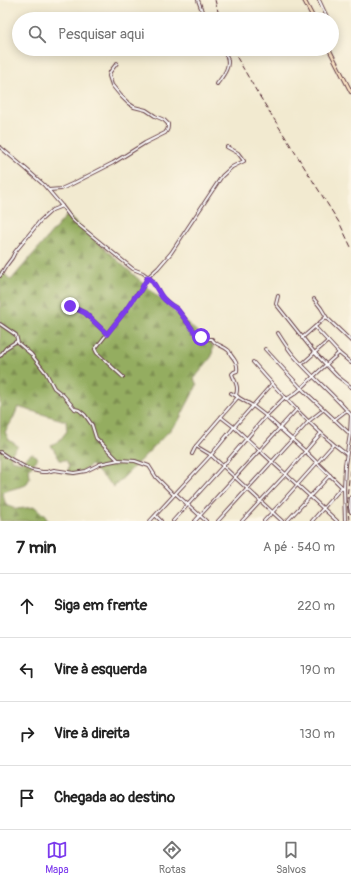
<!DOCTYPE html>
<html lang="pt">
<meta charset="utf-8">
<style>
:root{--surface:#fff;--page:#f6f6f6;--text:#222;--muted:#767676;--line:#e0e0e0;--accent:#7c3aed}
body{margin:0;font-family:Pangolin,sans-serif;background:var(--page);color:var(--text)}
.stop{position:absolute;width:12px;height:12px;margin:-9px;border:3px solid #7c3aed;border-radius:50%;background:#fff}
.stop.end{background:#7c3aed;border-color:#fff;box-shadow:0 1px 4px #0008}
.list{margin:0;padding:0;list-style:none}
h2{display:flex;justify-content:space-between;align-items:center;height:52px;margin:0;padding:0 16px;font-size:17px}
h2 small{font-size:13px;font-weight:400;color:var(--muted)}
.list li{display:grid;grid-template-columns:26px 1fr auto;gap:12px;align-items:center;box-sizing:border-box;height:64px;padding:0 16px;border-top:1px solid var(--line)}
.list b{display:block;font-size:15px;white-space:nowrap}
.list em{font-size:13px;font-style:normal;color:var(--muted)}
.icon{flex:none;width:22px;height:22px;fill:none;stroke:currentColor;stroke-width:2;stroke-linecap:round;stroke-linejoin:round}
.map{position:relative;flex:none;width:351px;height:521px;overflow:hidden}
.search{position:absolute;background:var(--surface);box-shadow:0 2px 10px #0003;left:12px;right:12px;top:12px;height:44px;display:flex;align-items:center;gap:10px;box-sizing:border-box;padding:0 14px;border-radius:22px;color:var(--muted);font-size:15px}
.sheet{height:308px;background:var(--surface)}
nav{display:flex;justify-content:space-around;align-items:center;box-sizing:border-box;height:56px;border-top:1px solid var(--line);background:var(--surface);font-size:11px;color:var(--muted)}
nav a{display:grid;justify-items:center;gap:2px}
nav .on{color:var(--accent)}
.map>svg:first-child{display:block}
</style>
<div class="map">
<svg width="351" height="521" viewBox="0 0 351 521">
<defs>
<pattern id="forest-firs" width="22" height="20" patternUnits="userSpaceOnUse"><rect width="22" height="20" fill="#94ad60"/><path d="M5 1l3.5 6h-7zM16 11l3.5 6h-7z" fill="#7b8c4f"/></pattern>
</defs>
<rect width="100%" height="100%" fill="#fcf5e5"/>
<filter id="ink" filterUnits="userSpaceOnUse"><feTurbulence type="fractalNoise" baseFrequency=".025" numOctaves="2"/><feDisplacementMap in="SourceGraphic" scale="8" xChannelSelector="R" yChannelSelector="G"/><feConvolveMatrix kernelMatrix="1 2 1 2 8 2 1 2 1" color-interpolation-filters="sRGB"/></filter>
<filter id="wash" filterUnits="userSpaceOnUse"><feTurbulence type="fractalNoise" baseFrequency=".012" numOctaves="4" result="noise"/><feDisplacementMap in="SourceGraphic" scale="16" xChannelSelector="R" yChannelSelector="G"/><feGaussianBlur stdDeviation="0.9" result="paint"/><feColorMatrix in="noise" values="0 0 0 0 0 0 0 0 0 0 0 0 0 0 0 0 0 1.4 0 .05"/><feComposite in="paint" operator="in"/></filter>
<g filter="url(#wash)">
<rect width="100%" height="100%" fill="#f2ead0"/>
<polygon fill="url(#forest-firs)" stroke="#6f6646" points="67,215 213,346 212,356 194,379 197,385 178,422 114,487 91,465 78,474 67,474 69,466 66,460 60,460 51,445 59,441 67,431 66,421 18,407 13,419 5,432 9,440 18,446 11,454 11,460 21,462 32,453 38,458 29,469 30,478 26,485 2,492 6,505 16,509 35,507 45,516 48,521 0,521 0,270 11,280"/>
</g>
<g filter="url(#ink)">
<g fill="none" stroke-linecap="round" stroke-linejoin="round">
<defs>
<g id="street">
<polyline points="198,0 205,19"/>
<polyline points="319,0 328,19"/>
<polyline points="332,32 332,35"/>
<path d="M 217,84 C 222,77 231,67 227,57 C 226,55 224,52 222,49"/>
<path d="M 0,147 L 26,169 L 44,185 L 62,206 L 71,218 L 75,222 L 133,269 L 143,273 L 152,280 L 162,297 L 171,305 L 175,307 L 178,310 L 198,336 L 205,339 L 212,339 C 216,346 223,345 228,350 C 230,351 230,354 231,355 C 235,360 238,364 237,371 L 234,372 L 232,374 C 235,382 239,386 236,395 L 238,397 L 196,446 L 192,454"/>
<path d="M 49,190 L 61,189 L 72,184 L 113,163 L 145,143 L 165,133 C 168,130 168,128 168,124 L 164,120 L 155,116 L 146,110 L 134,107 L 128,103 L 121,96 L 112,85 L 109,76 L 110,72 L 117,63"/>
<polyline points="0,276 6,266 12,258 15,252 40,221 52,210 62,206"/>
<polyline points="278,296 276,304 314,352 337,376 351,387"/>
<polyline points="314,299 321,308 327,318 351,341"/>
<polyline points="65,303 85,313 107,334"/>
<polyline points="0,324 16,335 18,343 31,354 46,373 54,388 63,395 75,409 79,410 85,415 92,425 96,438 118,460"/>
<polyline points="315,327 339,353 351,363"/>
<path d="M 278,333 C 283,341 288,349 294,356 C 312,377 333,394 351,415"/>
<polyline points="302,338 326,317"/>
<polyline points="265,349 302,389 350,434"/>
<polyline points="0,356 6,348 17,341"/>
<path d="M 253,362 C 282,395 312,428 346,454"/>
<polyline points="302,364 328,341"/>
<polyline points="123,377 97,353 95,349 126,310 136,295 139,293 148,277 158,268 171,253 222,176 232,167 244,161 238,153 227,147"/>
<polyline points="231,393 253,406 266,416 305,451 344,489"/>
<path d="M 286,399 C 299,393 303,386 313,377 C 321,369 330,361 339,353"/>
<polyline points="221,417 234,427 337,521"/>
<polyline points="334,420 347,410"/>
<polyline points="196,446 211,455 282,521"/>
<polyline points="0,452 9,458 25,467 32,470 42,472 47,472 54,470 74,473 86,471 100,464 104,463 119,460 135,461 149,466 156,477 174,495"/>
<polyline points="176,494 206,521"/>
<polyline points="351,497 350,507 351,512"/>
<polyline points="156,516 161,521"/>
<polyline points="150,521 211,455 234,427 272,384"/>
<polyline points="173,521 223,466 266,416 285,397"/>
<polyline points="195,521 297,409"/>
<polyline points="218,521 309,421 323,410"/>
<polyline points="242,521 286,474 321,433"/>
<polyline points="264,521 281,503 333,445"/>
<polyline points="287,521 330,475"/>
<polyline points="312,521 342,487"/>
<polyline points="345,521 344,489 345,465 350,434 351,415"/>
</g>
<g id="secondary">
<polyline points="304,0 314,19"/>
<polyline points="329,49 351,92"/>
</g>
</defs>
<use href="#street" stroke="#633d44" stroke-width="4"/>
<use href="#secondary" stroke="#633d44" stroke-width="4.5"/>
<use href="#street" stroke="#fff" stroke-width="2"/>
<use href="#secondary" stroke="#fde5c5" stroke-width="2.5"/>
<g stroke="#4a1f2b" stroke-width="1" stroke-dasharray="6 3" stroke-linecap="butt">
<polyline points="215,0 220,19"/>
<polyline points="232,49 257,92 340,224 351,247"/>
<polyline points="349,521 347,498 351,460"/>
</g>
</g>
</g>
<g fill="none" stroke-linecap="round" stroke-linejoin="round" filter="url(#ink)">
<path stroke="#7c3aed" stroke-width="5" d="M 70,306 L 85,313 L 107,334 L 126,310 L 136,295 L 139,293 L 148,277 C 156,284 157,291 163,298 C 167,303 173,306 178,310 L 196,334 L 201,337"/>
</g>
</svg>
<div class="stop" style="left:201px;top:337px"></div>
<div class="stop end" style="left:70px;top:306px"></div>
<div class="search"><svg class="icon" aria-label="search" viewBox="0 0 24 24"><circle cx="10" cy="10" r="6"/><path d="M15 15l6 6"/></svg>Pesquisar aqui</div>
</div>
<section class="sheet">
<h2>7 min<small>A pé · 540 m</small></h2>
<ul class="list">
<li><svg class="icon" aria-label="ahead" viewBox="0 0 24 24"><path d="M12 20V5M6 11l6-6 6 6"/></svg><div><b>Siga em frente</b></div><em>220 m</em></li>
<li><svg class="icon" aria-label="left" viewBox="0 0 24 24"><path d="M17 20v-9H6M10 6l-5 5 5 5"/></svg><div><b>Vire à esquerda</b></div><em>190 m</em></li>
<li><svg class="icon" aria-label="right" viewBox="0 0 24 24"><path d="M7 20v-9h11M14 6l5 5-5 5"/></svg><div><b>Vire à direita</b></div><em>130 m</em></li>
<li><svg class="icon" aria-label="arrive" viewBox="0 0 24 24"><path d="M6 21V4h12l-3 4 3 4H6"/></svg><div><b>Chegada ao destino</b></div></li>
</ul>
</section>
<nav>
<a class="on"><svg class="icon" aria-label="map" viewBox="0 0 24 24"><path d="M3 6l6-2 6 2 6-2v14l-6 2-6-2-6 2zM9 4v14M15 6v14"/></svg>Mapa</a>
<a><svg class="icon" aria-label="directions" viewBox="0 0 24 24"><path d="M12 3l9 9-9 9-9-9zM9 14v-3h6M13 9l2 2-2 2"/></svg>Rotas</a>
<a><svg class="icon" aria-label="saved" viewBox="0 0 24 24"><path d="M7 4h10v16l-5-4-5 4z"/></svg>Salvos</a>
</nav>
